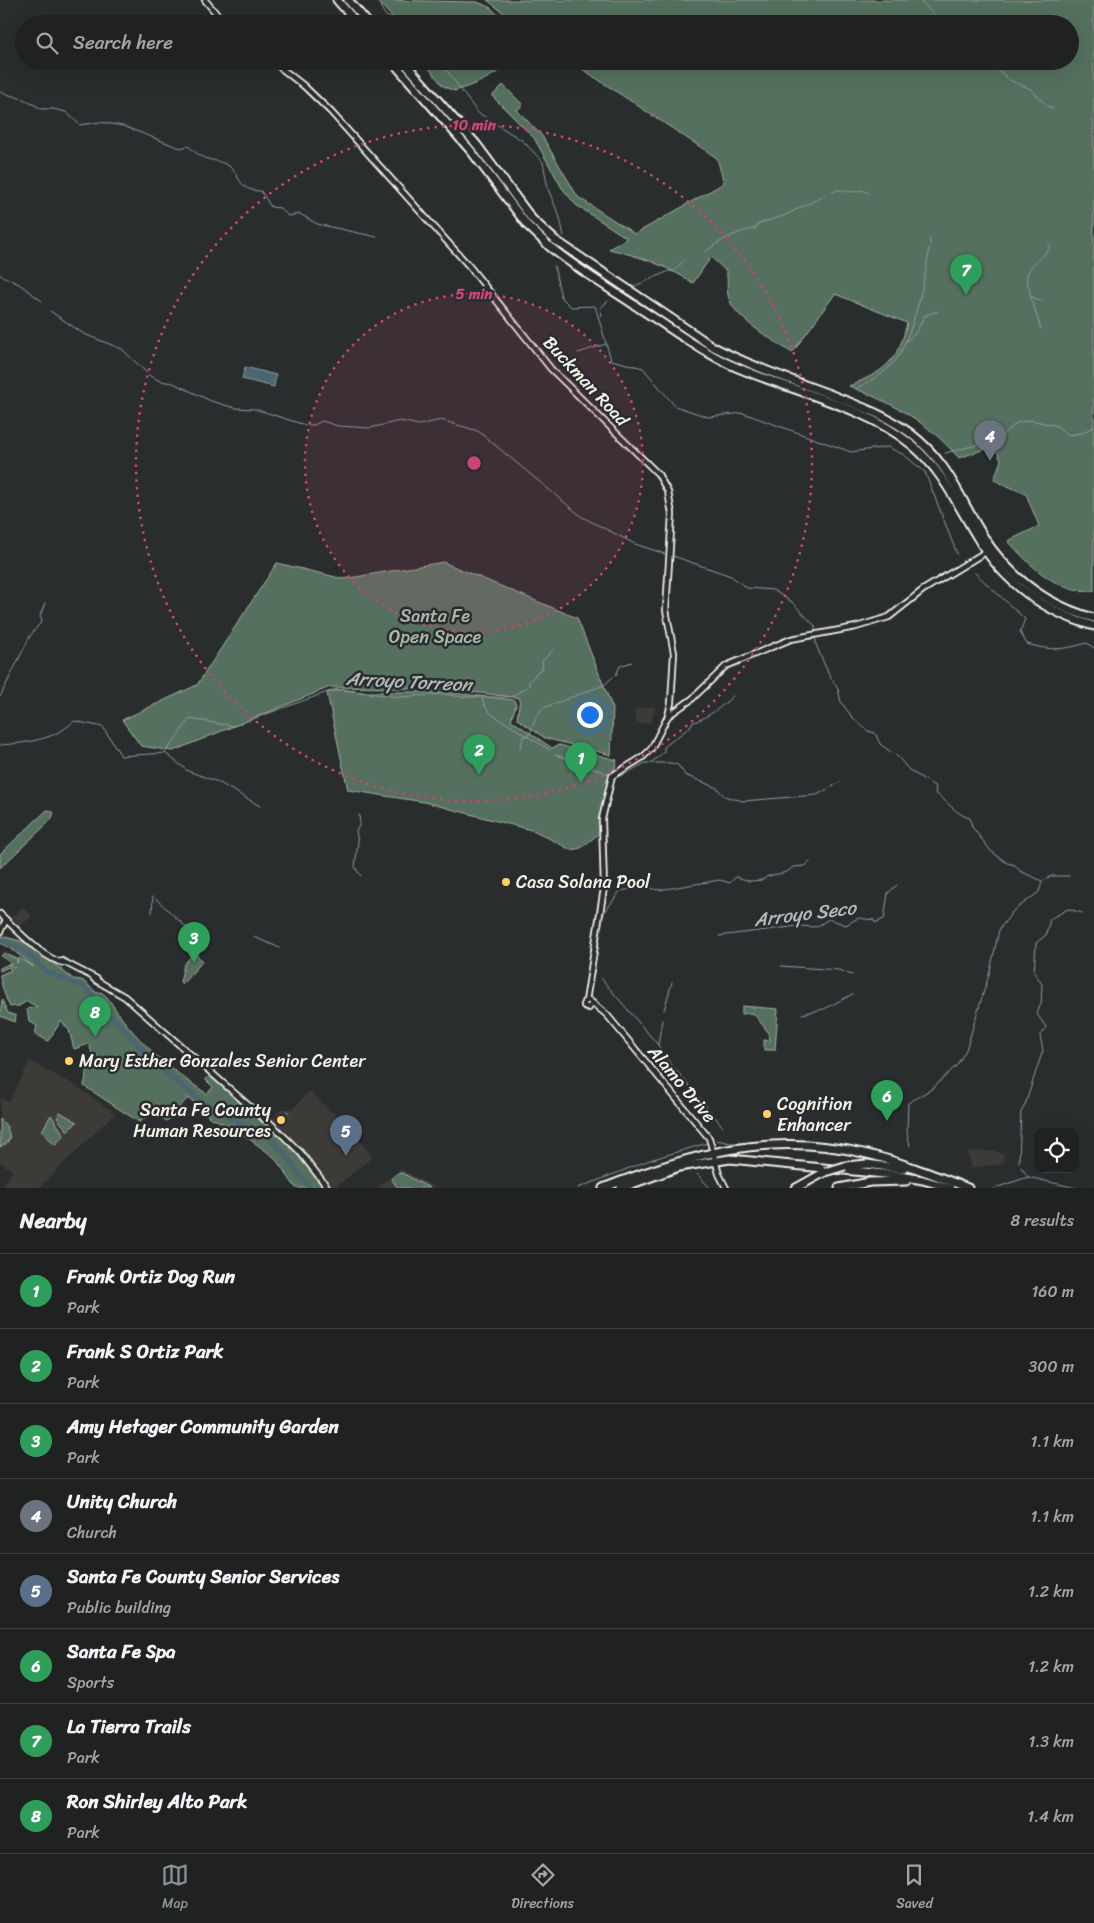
<!DOCTYPE html>
<style>
:root{--surface:#202222;--page:#2d2f2f;--text:#f1f3f6;--muted:#a2a4a5;--line:#3d3f40;--accent:#8c9099}
body{margin:0;font-family:Sriracha,sans-serif;background:var(--page);color:var(--text)}
.controls{position:absolute;right:15px;bottom:15px;display:grid;overflow:hidden;border-radius:10px;box-shadow:0 5px 20px #0002}
.controls button{width:45px;height:45px;display:grid;place-items:center;padding:0;border:0;border-bottom:1px solid var(--line);background:var(--surface);color:var(--text);font:25px sans-serif}
.you{position:absolute;left:589px;top:714px;width:18px;height:18px;margin:-12px;border:4px solid #fff;border-radius:50%;background:#1a73e8;box-shadow:0 0 0 8px #1a73e833}
.badge{display:grid;place-items:center;width:32px;height:32px;border-radius:50%;background:var(--accent);color:#fff;font-size:16px;font-weight:700}
.pin{position:absolute;translate:-50% -41px;filter:drop-shadow(0 1px 2px #0008)}
.pin::after{content:'';position:absolute;top:26px;width:18px;height:15px;background:inherit;clip-path:polygon(0 0,100% 0,50% 100%)}
.list{margin:0;padding:0;list-style:none}
h2{display:flex;justify-content:space-between;align-items:center;height:65px;margin:0;padding:0 20px;font-size:21px}
h2 small{font-size:16px;font-weight:400;color:var(--muted)}
.list li{display:grid;grid-template-columns:32px 1fr auto;gap:15px;align-items:center;box-sizing:border-box;height:75px;padding:0 20px;border-top:1px solid var(--line)}
.list b{display:block;font-size:19px;white-space:nowrap}
.list p{margin:0;font-size:16px;white-space:nowrap;color:var(--muted)}
.list em{font-size:16px;font-style:normal;color:var(--muted)}
.icon{flex:none;width:28px;height:28px;fill:none;stroke:currentColor;stroke-width:2;stroke-linecap:round;stroke-linejoin:round}
.map{position:relative;flex:none;width:1094px;height:1188px;overflow:hidden}
.search{position:absolute;background:var(--surface);box-shadow:0 5px 20px #0002;left:15px;right:15px;top:15px;height:55px;display:flex;align-items:center;gap:12px;box-sizing:border-box;padding:0 18px;border-radius:28px;color:var(--muted);font-size:19px}
.sheet{height:665px;background:var(--surface)}
nav{display:flex;justify-content:space-around;align-items:center;box-sizing:border-box;height:70px;border-top:1px solid var(--line);background:var(--surface);font-size:14px;color:var(--muted)}
nav a{display:grid;justify-items:center;gap:2px}
nav .on{color:var(--accent)}
.map>svg:first-child{display:block}
</style>
<div class="map">
<svg width="1094" height="1188" viewBox="0 0 1094 1188">
<rect width="100%" height="100%" fill="#2a2d2e"/>
<filter id="ink" filterUnits="userSpaceOnUse"><feTurbulence type="fractalNoise" baseFrequency=".02" numOctaves="2"/><feDisplacementMap in="SourceGraphic" scale="10" xChannelSelector="R" yChannelSelector="G"/><feConvolveMatrix kernelMatrix="1 2 1 2 8 2 1 2 1" color-interpolation-filters="sRGB"/></filter>
<g filter="url(#ink)">
<g fill="#3c3b38">
<polygon points="656,706 651,723 637,724 634,709"/>
<polygon points="23,907 32,916 20,927 11,918"/>
<polygon points="30,1061 76,1086 115,1113 39,1188 1,1188 13,1171 0,1162 0,1098 9,1102"/>
<polygon points="310,1091 331,1112 342,1117 373,1157 334,1188 300,1146 271,1120 281,1109 292,1109"/>
<polygon points="968,1151 996,1151 1004,1155 1003,1164 971,1168"/>
<polygon points="401,1169 436,1188 376,1188"/>
</g>
<g fill="#54705f" stroke="#a4b0a4">
<polygon points="377,0 477,2 490,7 507,24 398,24"/>
<path d="M 487,0 L 1094,0 L 1094,591 C 1055,592 1032,567 1008,541 L 1039,526 L 1026,494 L 994,480 L 1001,460 L 994,446 L 959,458 C 924,419 897,406 849,386 C 885,371 898,362 907,323 L 835,294 L 792,353 C 775,341 737,320 730,301 C 725,291 729,281 726,271 L 711,257 L 693,283 C 664,264 641,257 609,249 L 627,238 L 576,205 L 562,188 L 534,138 L 492,96 L 503,85 L 523,105 L 517,110 L 542,136 L 578,197 L 635,234 L 724,183 L 717,158 L 570,61 L 1070,61 L 1070,24 L 518,24 Z"/>
<path d="M 423,61 L 509,61 C 494,78 474,85 454,91 L 443,86 Z"/>
<polygon points="443,562 577,618 613,709 611,755 545,738 517,719 520,698 448,689 330,687 173,751 141,746 122,720 197,685 277,563 344,579"/>
<polygon points="342,689 361,692 444,692 514,700 516,705 511,720 552,748 559,745 617,760 607,797 602,831 581,848 571,850 535,831 424,802 348,790 327,693"/>
<polygon points="47,810 52,811 54,813 51,820 0,868 0,854"/>
<path d="M 2,936 L 28,943 L 73,979 L 82,980 L 97,993 L 101,992 L 108,998 C 133,1039 168,1068 207,1094 L 213,1087 L 205,1079 L 210,1076 L 290,1146 L 324,1188 L 296,1188 L 274,1157 L 234,1128 L 209,1117 L 198,1105 L 186,1097 L 187,1099 L 167,1121 C 146,1108 156,1113 139,1122 L 84,1086 L 87,1071 L 93,1057 L 89,1044 L 74,1049 L 69,1030 L 61,1021 L 48,1041 L 35,1034 L 37,1026 L 29,1021 L 27,1009 L 37,1007 L 27,1001 L 19,1006 L 10,1007 C 7,1002 0,982 0,975 L 11,970 L 9,967 L 0,971 L 0,968 L 9,964 L 14,968 L 16,967 L 1,956 L 4,953 L 17,959 L 17,963 L 19,958 L 34,967 L 9,947 L 0,943 Z"/>
<polygon points="194,953 203,961 182,984 180,982 184,964"/>
<polygon points="2,1000 8,1013 16,1016 15,1022 0,1016"/>
<polygon points="742,1006 778,1009 775,1050 764,1050 764,1040 770,1041 769,1033 753,1013 742,1014"/>
<polygon points="60,1112 77,1122 68,1131 57,1118"/>
<polygon points="51,1115 64,1135 55,1145 42,1131"/>
<polygon points="0,1119 7,1127 10,1138 6,1144 0,1147"/>
<polygon points="398,1173 402,1173 430,1188 398,1188 391,1179"/>
</g>
<polygon fill="#4c6571" stroke="#8f9da1" points="245,367 276,375 274,387 242,379"/>
<g fill="none" stroke-linecap="round" stroke-linejoin="round">
<g stroke="#8f9da1" stroke-width="1">
<polyline points="377,0 385,15 399,24"/>
<polyline points="919,0 944,24"/>
<polyline points="440,61 477,112 523,141 543,162 548,189 560,218 564,236"/>
<polyline points="987,61 1011,81 1031,89 1047,106 1053,109"/>
<path d="M 0,92 L 23,99 L 42,109 L 53,109 L 66,112 L 80,125 L 100,122 L 123,126 L 180,148 L 188,146 C 192,149 196,153 200,156 C 209,161 220,160 229,166 C 241,175 237,191 261,191 L 271,207 L 280,208 L 288,216 L 300,214 L 317,224 L 377,237"/>
<polyline points="930,245 930,239"/>
<path d="M 706,252 C 711,244 746,228 755,229 L 758,224 L 783,216 L 837,190 L 854,192 L 862,190 L 869,193"/>
<polyline points="554,266 561,297 571,307 595,306 611,360 643,368 675,406 708,417 743,413 851,452 888,447 904,455 925,472 957,554"/>
<polyline points="0,275 19,284 42,301"/>
<polyline points="635,286 669,271 674,272 683,261"/>
<polyline points="1031,298 1041,329"/>
<path d="M 1044,300 L 1041,301 L 1030,296 C 1031,289 1027,286 1027,280 C 1025,267 1043,257 1050,248 L 1049,244"/>
<polyline points="50,311 84,334 122,349 150,376 160,381 173,383 211,401 235,408 255,409 305,425 314,425 322,421 338,426 370,428 400,421 419,425 441,420 478,431 582,517 635,544 665,554"/>
<polyline points="600,316 602,315 600,308 608,301"/>
<polyline points="904,344 917,331 924,316 938,311"/>
<polyline points="578,353 606,344"/>
<path d="M 857,388 C 873,380 889,371 899,355 C 913,332 927,274 929,248"/>
<polyline points="945,453 996,440 1017,423 1031,420 1057,426 1067,435 1082,433 1094,427"/>
<path d="M 673,556 L 731,576 L 747,588 L 773,590 L 793,603 L 815,626 L 816,645 L 829,675 L 838,689 L 841,702 L 852,717 L 868,731 L 875,733 L 880,744 L 898,757 L 909,770 L 936,787 L 935,793 C 945,799 958,816 970,818 L 972,827 L 991,851 L 1007,863 L 1015,865 L 1020,871 L 1042,881 L 1051,876 L 1069,876"/>
<path d="M 975,573 L 1025,619 L 1020,632 L 1027,644 C 1052,651 1062,650 1087,643 L 1094,648"/>
<polyline points="616,675 620,666 632,662"/>
<polyline points="0,697 30,636 42,621 40,616 45,603"/>
<polyline points="482,699 486,708 493,715 550,750"/>
<path d="M 0,745 C 26,743 55,740 74,721 L 103,727 L 121,756 L 165,753 L 190,719 L 233,726 L 336,689 L 399,697 L 444,694 L 462,697 L 511,697 L 530,685 L 528,683 L 539,670 L 543,668 L 542,661 L 553,650"/>
<polyline points="520,749 523,737 530,734 536,717 543,708 604,685 613,677"/>
<polyline points="165,753 188,771 218,782 260,806"/>
<polyline points="556,755 609,774"/>
<path d="M 651,763 L 664,752 L 664,747 L 690,727 L 692,723 C 709,717 721,707 733,696"/>
<polyline points="621,776 645,763 671,763 678,765 685,775 717,788 724,796 743,801 817,795 840,782"/>
<polyline points="359,815 360,824 356,831 358,842 355,867 361,876"/>
<polyline points="156,899 198,938"/>
<polyline points="152,913 153,897"/>
<polyline points="602,916 620,891 644,887 659,890 720,880 730,883 736,877 750,881 762,880 768,876 787,872 793,867 805,866 810,862"/>
<polyline points="719,936 798,926 816,927 829,919 846,925 858,918 874,920 875,923 884,919 888,893 897,885"/>
<polyline points="254,937 280,948"/>
<polyline points="781,966 839,970 852,975"/>
<polyline points="599,976 658,1045"/>
<polyline points="664,1010 672,982"/>
<polyline points="802,1014 824,1009 853,994"/>
<polyline points="662,1020 658,1045 665,1057 693,1090"/>
<polyline points="699,1097 723,1127"/>
<polyline points="286,1110 289,1113"/>
<polyline points="717,1140 731,1143 793,1141"/>
<polyline points="799,1141 825,1143"/>
<polyline points="832,1144 880,1153"/>
<polyline points="910,1146 907,1132 908,1103 933,1088 957,1065 966,1050 990,971 999,930 1013,911 1039,892 1042,882"/>
<polyline points="1019,1162 1021,1112 1025,1105 1043,1050 1040,1036 1046,1027 1037,1014 1041,1003 1042,984 1034,972 1036,943 1046,935 1050,919 1068,909 1082,913"/>
<polyline points="1021,1167 1028,1177"/>
<polyline points="697,1174 710,1188"/>
<polyline points="578,1188 650,1160 707,1143"/>
<polyline points="995,1188 1028,1177 1076,1188"/>
</g>
<polyline stroke="#4c6571" stroke-width="5" points="0,940 27,952 46,972 84,987 151,1059 176,1081 212,1109 267,1136 282,1150 309,1188"/>
<defs>
<g id="minor">
<polyline points="205,0 225,24"/>
<polyline points="272,61 304,86 331,112 469,266 551,369 658,474 668,492 672,514 666,610 674,653 671,703 668,716 651,749 643,757 612,776 602,819 604,888 586,1001"/>
<polyline points="668,716 692,699 726,666 791,639 856,627 889,617 923,590 987,551"/>
<path d="M 0,914 C 15,928 44,960 64,963"/>
<polyline points="0,932 6,920"/>
<polyline points="62,961 97,979"/>
<polyline points="94,979 125,997 264,1119"/>
<polyline points="592,1003 589,1008 584,1006 584,1002 589,1000 607,1015 709,1138 719,1174 726,1188"/>
<polyline points="264,1117 300,1152 328,1188"/>
</g>
<g id="highway">
<polyline points="337,0 358,24"/>
<polyline points="348,0 369,24"/>
<path d="M 392,61 L 471,151 L 527,225 L 549,246 C 577,269 609,288 639,308 C 669,327 697,349 729,364 C 788,391 862,404 912,445 C 942,470 957,504 977,537 C 1003,582 1044,612 1094,626"/>
<path d="M 403,61 L 477,145 L 532,219 L 555,240 L 712,346 C 750,366 792,380 832,395 C 859,406 886,415 910,433 C 954,466 962,508 992,549 C 1018,583 1053,607 1094,618"/>
<polyline points="845,1166 867,1164 903,1169"/>
<path d="M 603,1188 C 691,1154 768,1131 863,1153 C 899,1161 934,1175 968,1188"/>
<polyline points="621,1188 679,1167 730,1159 895,1175 923,1180 950,1188"/>
<polyline points="796,1188 825,1172"/>
<polyline points="839,1188 870,1182 906,1181"/>
</g>
</defs>
<use href="#minor" stroke="#f4f1e8" stroke-width="8"/>
<use href="#highway" stroke="#f4f1e8" stroke-width="11"/>
<use href="#minor" stroke="#2a2d2e" stroke-width="4.5"/>
<use href="#highway" stroke="#2a2d2e" stroke-width="7"/>
<defs>
<polyline id="highway-bridge" points="825,1172 845,1166"/>
</defs>
<use href="#highway-bridge" stroke="#f4f1e8" stroke-width="11" stroke-linecap="butt"/>
<use href="#highway-bridge" stroke="#2a2d2e" stroke-width="7"/>
</g>
</g>
<circle cx="474" cy="463" r="169" fill="#cc4377" fill-opacity=".12"/>
<g fill="none" stroke="#cc4377" stroke-width="2.5" stroke-dasharray="2.5 5">
<circle cx="474" cy="463" r="169"/>
<circle cx="474" cy="463" r="338"/>
</g>
<g fill="#ffd166" stroke="#2a2d2e" stroke-width="2">
<circle cx="506" cy="882" r="5"/>
<circle cx="69" cy="1061" r="5"/>
<circle cx="767" cy="1114" r="5"/>
<circle cx="281" cy="1120" r="5"/>
</g>
<g text-anchor="middle" stroke-width="5" stroke-linejoin="round" paint-order="stroke">
<g font-size="18" fill="#f4f1e8" stroke="#2a2d2e">
<text transform="translate(586 381) rotate(47)" y="6">Buckman Road</text>
<text transform="translate(682 1084) rotate(50)" y="6">Alamo Drive</text>
</g>
<g font-size="18" fill="#acb7aa" stroke="#2a2d2e">
<text x="435" y="622">Santa Fe<tspan x="435" dy="21">Open Space</tspan></text>
</g>
<g font-size="18" fill="#f4f1e8" stroke="#2a2d2e" text-anchor="start">
<text x="516" y="888">Casa Solana Pool</text>
<text x="79" y="1067">Mary Esther Gonzales Senior Center</text>
<text x="777" y="1110">Cognition<tspan x="777" dy="21">Enhancer</tspan></text>
<text x="271" y="1116" text-anchor="end">Santa Fe County<tspan x="271" dy="21">Human Resources</tspan></text>
</g>
<g font-size="19" font-style="italic" fill="#b1b9b8" stroke="#2a2d2e">
<text transform="translate(409 681) rotate(3)" y="7">Arroyo Torreon</text>
<text transform="translate(805 913) rotate(-7)" y="7">Arroyo Seco</text>
</g>
</g>
<circle cx="474" cy="463" r="8" fill="#cc4377" stroke="#2a2d2e" stroke-width="2.5"/>
<g font-size="15" text-anchor="middle" font-weight="bold" fill="#cc4377" stroke="#2a2d2e" stroke-width="5" stroke-linejoin="round" paint-order="stroke">
<text x="474" y="130">10 min</text>
<text x="474" y="299">5 min</text>
</g>
</svg>
<div class="controls">
<button><svg class="icon" aria-label="locate" viewBox="0 0 24 24"><circle cx="12" cy="12" r="6"/><path d="M12 2v4M12 18v4M2 12h4M18 12h4"/></svg></button>
</div>
<div class="you"></div>
<div class="pin badge" style="left:581px;top:783px;background:#2e9e5b">1</div>
<div class="pin badge" style="left:479px;top:775px;background:#2e9e5b">2</div>
<div class="pin badge" style="left:194px;top:963px;background:#2e9e5b">3</div>
<div class="pin badge" style="left:990px;top:461px;background:#6b7280">4</div>
<div class="pin badge" style="left:346px;top:1156px;background:#5c6f8a">5</div>
<div class="pin badge" style="left:887px;top:1121px;background:#2e9e5b">6</div>
<div class="pin badge" style="left:966px;top:295px;background:#2e9e5b">7</div>
<div class="pin badge" style="left:95px;top:1037px;background:#2e9e5b">8</div>
<div class="search"><svg class="icon" aria-label="search" viewBox="0 0 24 24"><circle cx="10" cy="10" r="6"/><path d="M15 15l6 6"/></svg>Search here</div>
</div>
<section class="sheet">
<h2>Nearby<small>8 results</small></h2>
<ul class="list">
<li><span class="badge" style="background:#2e9e5b">1</span><div><b>Frank Ortiz Dog Run</b><p>Park</p></div><em>160 m</em></li>
<li><span class="badge" style="background:#2e9e5b">2</span><div><b>Frank S Ortiz Park</b><p>Park</p></div><em>300 m</em></li>
<li><span class="badge" style="background:#2e9e5b">3</span><div><b>Amy Hetager Community Garden</b><p>Park</p></div><em>1.1 km</em></li>
<li><span class="badge" style="background:#6b7280">4</span><div><b>Unity Church</b><p>Church</p></div><em>1.1 km</em></li>
<li><span class="badge" style="background:#5c6f8a">5</span><div><b>Santa Fe County Senior Services</b><p>Public building</p></div><em>1.2 km</em></li>
<li><span class="badge" style="background:#2e9e5b">6</span><div><b>Santa Fe Spa</b><p>Sports</p></div><em>1.2 km</em></li>
<li><span class="badge" style="background:#2e9e5b">7</span><div><b>La Tierra Trails</b><p>Park</p></div><em>1.3 km</em></li>
<li><span class="badge" style="background:#2e9e5b">8</span><div><b>Ron Shirley Alto Park</b><p>Park</p></div><em>1.4 km</em></li>
</ul>
</section>
<nav>
<a class="on"><svg class="icon" aria-label="map" viewBox="0 0 24 24"><path d="M3 6l6-2 6 2 6-2v14l-6 2-6-2-6 2zM9 4v14M15 6v14"/></svg>Map</a>
<a><svg class="icon" aria-label="directions" viewBox="0 0 24 24"><path d="M12 3l9 9-9 9-9-9zM9 14v-3h6M13 9l2 2-2 2"/></svg>Directions</a>
<a><svg class="icon" aria-label="saved" viewBox="0 0 24 24"><path d="M7 4h10v16l-5-4-5 4z"/></svg>Saved</a>
</nav>
